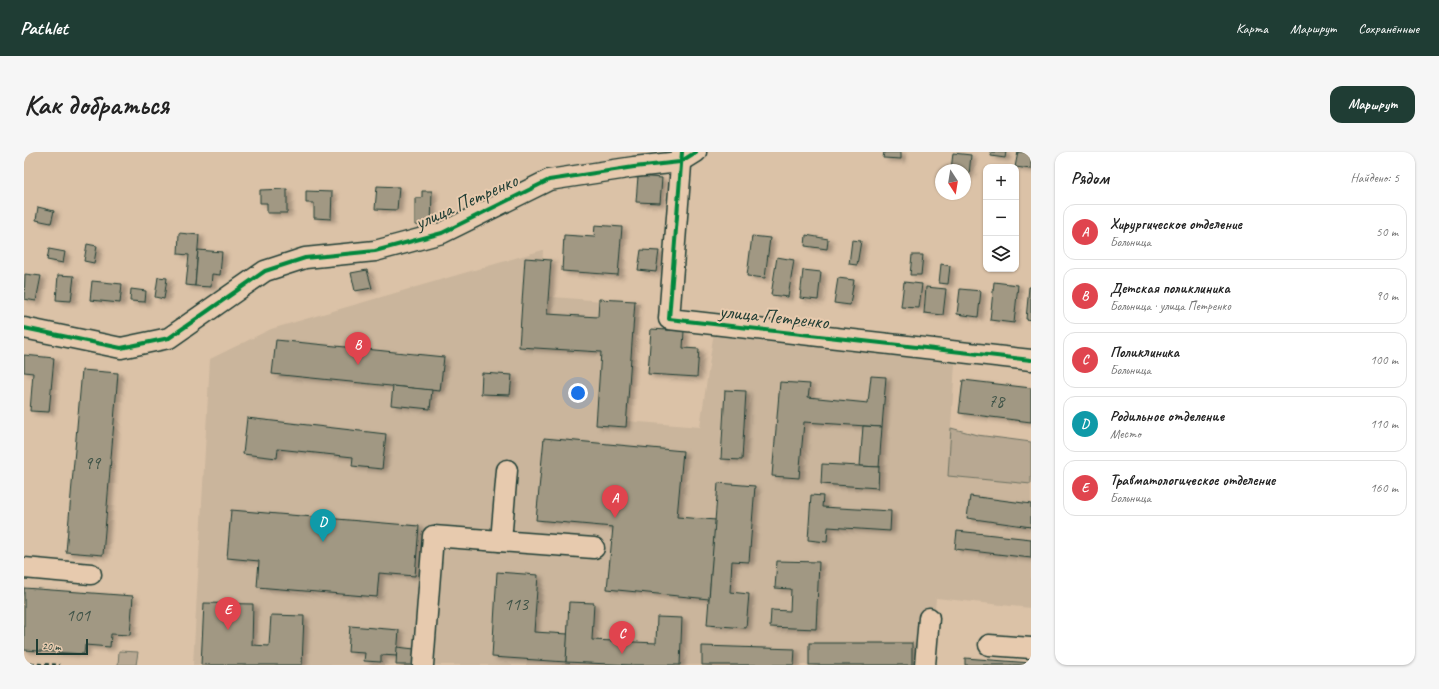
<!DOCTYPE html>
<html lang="ru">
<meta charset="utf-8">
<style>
:root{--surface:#fff;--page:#f6f6f6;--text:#222;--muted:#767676;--line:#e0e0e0;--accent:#1f3d34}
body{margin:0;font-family:Caveat,sans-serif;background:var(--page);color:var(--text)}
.controls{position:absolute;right:12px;top:12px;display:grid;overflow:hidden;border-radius:8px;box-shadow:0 1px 3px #0004}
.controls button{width:36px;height:36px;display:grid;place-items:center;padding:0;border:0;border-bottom:1px solid var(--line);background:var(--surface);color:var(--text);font:20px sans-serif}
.compass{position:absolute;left:911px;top:12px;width:36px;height:36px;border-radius:50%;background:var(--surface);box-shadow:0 1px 3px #0004;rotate:168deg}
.scale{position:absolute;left:12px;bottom:10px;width:52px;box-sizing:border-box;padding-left:4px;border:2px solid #1f3d34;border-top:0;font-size:11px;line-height:14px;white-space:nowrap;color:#1f3d34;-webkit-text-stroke:3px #e7caae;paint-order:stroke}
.you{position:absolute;left:554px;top:241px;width:14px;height:14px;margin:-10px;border:3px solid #fff;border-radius:50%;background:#1a73e8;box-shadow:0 0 0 6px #1a73e833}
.badge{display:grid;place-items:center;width:26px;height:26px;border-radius:50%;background:var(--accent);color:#fff;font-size:13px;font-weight:700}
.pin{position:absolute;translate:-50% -33px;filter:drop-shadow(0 1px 2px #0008)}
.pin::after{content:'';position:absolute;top:21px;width:14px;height:12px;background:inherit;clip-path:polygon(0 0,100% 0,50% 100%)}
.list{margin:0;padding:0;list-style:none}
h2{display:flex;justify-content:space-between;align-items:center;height:52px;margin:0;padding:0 16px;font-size:17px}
h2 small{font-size:13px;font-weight:400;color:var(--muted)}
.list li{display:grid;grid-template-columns:26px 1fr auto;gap:12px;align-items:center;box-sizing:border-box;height:56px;margin:0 8px 8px;padding:0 8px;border:1px solid var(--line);border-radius:12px}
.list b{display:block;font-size:15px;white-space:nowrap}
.list p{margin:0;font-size:13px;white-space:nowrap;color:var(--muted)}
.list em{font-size:13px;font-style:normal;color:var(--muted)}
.icon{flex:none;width:22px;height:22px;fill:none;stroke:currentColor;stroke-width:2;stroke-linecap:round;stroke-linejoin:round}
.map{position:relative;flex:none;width:1007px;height:513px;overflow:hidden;border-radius:12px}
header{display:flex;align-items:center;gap:24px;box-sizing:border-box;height:56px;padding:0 20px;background:var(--accent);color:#fff}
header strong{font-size:19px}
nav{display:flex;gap:22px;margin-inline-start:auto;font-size:14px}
.intro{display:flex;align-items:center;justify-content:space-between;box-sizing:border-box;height:96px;padding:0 24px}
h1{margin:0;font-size:28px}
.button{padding:10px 18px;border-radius:12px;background:var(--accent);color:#fff;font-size:14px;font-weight:700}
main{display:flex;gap:24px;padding:0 24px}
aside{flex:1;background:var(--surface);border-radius:12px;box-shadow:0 1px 3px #0004}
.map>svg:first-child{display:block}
</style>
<header>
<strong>Pathlet</strong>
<nav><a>Карта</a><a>Маршрут</a><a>Сохранённые</a></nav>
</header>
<div class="intro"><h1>Как добраться</h1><a class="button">Маршрут</a></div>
<main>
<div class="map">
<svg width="1007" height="513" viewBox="0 0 1007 513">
<defs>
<filter id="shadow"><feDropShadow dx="4.5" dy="2.5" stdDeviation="2" flood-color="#0004"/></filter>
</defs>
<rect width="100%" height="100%" fill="#dbc2a7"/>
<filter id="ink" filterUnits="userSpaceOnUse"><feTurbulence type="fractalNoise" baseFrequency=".025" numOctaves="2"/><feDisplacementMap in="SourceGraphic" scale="8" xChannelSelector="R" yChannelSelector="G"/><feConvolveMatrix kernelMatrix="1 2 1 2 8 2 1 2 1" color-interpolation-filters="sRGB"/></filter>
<g filter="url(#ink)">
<polygon fill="#cab59c" points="519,98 517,144 616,152 603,269 676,275 691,172 931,211 924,324 1007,332 1007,456 912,446 906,513 169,513 186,207 247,177"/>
<g fill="#b8a892" stroke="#6c7263">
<polygon points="927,276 953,283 1007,290 1007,332 924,324"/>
<polygon points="95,499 114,500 112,513 94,513"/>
</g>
<g fill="#a19883" stroke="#1f3d34" filter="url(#shadow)">
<polygon points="860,0 877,0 877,7 859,6"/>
<polygon points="967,0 982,0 981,6 967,4"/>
<polygon points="994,0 1007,0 1007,17 991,15"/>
<polygon points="929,1 947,3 945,23 941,22 941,18 927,18"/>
<polygon points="614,24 638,26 636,51 612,50"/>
<polygon points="353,34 375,35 373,58 351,57"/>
<polygon points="263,37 263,61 243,61 243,51 236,51 236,38"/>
<polygon points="282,39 308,40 307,67 290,66 290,51 282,51"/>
<polygon points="398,39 408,39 407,74 391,73 391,46 398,46"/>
<polygon points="14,55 30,59 27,71 12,68"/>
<polygon points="571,73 598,75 594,123 538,119 540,83 570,85"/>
<polygon points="155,81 175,83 171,134 162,133 165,103 154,102"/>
<polygon points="782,83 804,87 803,97 781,94"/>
<polygon points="728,84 746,86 741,126 723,124"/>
<polygon points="828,88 837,89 833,113 825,112"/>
<polygon points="63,92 73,94 70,111 60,109"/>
<polygon points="25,97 41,100 39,111 23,108"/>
<polygon points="174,98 198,100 196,123 188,122 187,135 171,134"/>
<polygon points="617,98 635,99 632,120 614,118"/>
<polygon points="888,103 899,103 897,123 886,123"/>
<polygon points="753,105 770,108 764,145 747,143"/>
<polygon points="501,106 527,108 523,162 574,165 575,147 611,149 602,275 572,273 577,200 495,195"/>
<polygon points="917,112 926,114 924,132 915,131"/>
<polygon points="343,118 348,136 331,139 327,121"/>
<polygon points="779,118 797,120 794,148 776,146"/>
<polygon points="1,122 17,124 12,149 0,147"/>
<polygon points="34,123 50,124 47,149 32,148"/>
<polygon points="134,125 143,126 140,147 131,145"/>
<polygon points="814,126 830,128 826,153 810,151"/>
<polygon points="68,129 98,132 96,151 66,148"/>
<polygon points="880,130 898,132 895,156 877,155"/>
<polygon points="970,130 994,133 990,171 966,168"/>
<polygon points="902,135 922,137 919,163 900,161"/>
<polygon points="1005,135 1007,135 1007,168 1002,167"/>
<polygon points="107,137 122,139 121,150 106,149"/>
<polygon points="936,137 957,139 954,165 933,162"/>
<polygon points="627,177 660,179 659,196 675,197 673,225 624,222"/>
<polygon points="252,188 420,205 416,239 248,222"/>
<polygon points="0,203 30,206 25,260 6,259 9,221 0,220"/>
<polygon points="58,218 94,221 79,403 42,400"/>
<polygon points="458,221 488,223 486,243 457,242"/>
<polygon points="847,224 862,225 858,275 780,270 775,326 748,324 756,230 786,232 784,245 844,251"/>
<polygon points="939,228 1007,236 1007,270 935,261"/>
<polygon points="369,234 408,238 406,257 367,253"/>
<polygon points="701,238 722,239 718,308 697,307"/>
<polygon points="223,266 362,282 358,317 328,314 329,305 254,297 253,306 219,302"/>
<polygon points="839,274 858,275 855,315 836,314"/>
<polygon points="520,286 659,299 653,365 692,368 685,447 583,437 589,375 512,368"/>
<polygon points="798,312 855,315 854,336 797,332"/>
<polygon points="694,331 731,334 725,410 708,409 706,440 725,442 722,476 683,473"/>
<polygon points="787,343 799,344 798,355 867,359 866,379 804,375 803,390 784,388"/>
<polygon points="946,344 1007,352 1007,375 943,366"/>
<polygon points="207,358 395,374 391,424 355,421 353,445 233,435 235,409 203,406"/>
<polygon points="933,379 1007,387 1007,406 931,397"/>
<polygon points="753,409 795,410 792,477 746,475 747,458 766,459 767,437 751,436"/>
<polygon points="473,420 514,423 510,480 544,482 542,510 468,505"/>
<polygon points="0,436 109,444 106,483 87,482 86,495 61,493 60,502 0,498"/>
<polygon points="545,450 570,451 568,488 632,491 633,465 658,466 656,513 607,513 542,510"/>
<polygon points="180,451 229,452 228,493 245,494 247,463 280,464 278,513 177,513"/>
<polygon points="326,474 375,478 373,504 357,503 357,510 340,509 341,501 324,500"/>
<rect x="785" y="491" width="103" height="22"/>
<polygon points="678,494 771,497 770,513 678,513"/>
<polygon points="373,495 399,498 398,513 372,513"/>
<polygon points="941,506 1007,511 1007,513 941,513"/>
</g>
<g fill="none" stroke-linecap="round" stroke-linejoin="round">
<defs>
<g id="minor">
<polyline points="658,0 645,167 1007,208"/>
<polyline points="0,176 97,196 145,186 241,119 281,106 351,99 418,81 525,28 610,15 656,10 672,0"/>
<polyline points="477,389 483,318"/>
<polyline points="0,416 67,422"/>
<polyline points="965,493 1007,496"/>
<polyline points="399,513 409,384 570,396"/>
<polyline points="901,513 905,466"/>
</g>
</defs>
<use href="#minor" stroke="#1f3d34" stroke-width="23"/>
<g stroke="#1f3d34" stroke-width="2.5" stroke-dasharray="4 3" stroke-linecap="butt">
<polyline points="0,511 15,512"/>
<polyline points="15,513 15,512 36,513"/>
</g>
<use href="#minor" stroke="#e7caae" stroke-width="20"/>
<defs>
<g id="cycleway">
<polyline points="658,0 645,167 1007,208"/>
<polyline points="0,176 97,196 145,186 241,119 281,106 351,99 418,81 525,28 610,15 656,10 672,0"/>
</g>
</defs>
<use href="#cycleway" stroke="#e7caae" stroke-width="6"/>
<use href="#cycleway" stroke="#00873e" stroke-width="4"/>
</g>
</g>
<g text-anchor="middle" stroke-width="4" stroke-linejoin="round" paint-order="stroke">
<g font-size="18" fill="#405448">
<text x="972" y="255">78</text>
<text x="68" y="317">99</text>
<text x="492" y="458">113</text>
<text x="54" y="469">101</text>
</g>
<g font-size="20" fill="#1f3d34" stroke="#e7caae">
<text transform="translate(442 49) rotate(-24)" y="7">улица Петренко</text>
<text transform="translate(750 164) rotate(6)" y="7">улица Петренко</text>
</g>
</g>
</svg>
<div class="controls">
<button>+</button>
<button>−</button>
<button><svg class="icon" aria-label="layers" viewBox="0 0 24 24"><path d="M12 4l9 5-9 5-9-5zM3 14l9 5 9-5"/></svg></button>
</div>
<svg class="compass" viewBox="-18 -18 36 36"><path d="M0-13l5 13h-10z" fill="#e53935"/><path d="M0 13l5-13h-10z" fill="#767676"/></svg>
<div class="scale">20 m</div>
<div class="you"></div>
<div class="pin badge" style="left:591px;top:366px;background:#e0444e">A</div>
<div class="pin badge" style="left:334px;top:213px;background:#e0444e">B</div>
<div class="pin badge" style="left:598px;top:502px;background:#e0444e">C</div>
<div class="pin badge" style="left:299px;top:390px;background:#0f9aa8">D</div>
<div class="pin badge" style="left:204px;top:478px;background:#e0444e">E</div>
</div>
<aside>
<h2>Рядом<small>Найдено: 5</small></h2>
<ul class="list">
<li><span class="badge" style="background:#e0444e">A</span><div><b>Хирургическое отделение</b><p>Больница</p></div><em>50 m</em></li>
<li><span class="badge" style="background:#e0444e">B</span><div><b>Детская поликлиника</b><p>Больница · улица Петренко</p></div><em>90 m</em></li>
<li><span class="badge" style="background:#e0444e">C</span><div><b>Поликлиника</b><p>Больница</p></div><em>100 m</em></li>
<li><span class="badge" style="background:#0f9aa8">D</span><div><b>Родильное отделение</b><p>Место</p></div><em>110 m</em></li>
<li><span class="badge" style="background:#e0444e">E</span><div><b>Травматологическое отделение</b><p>Больница</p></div><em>160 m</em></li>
</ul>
</aside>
</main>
